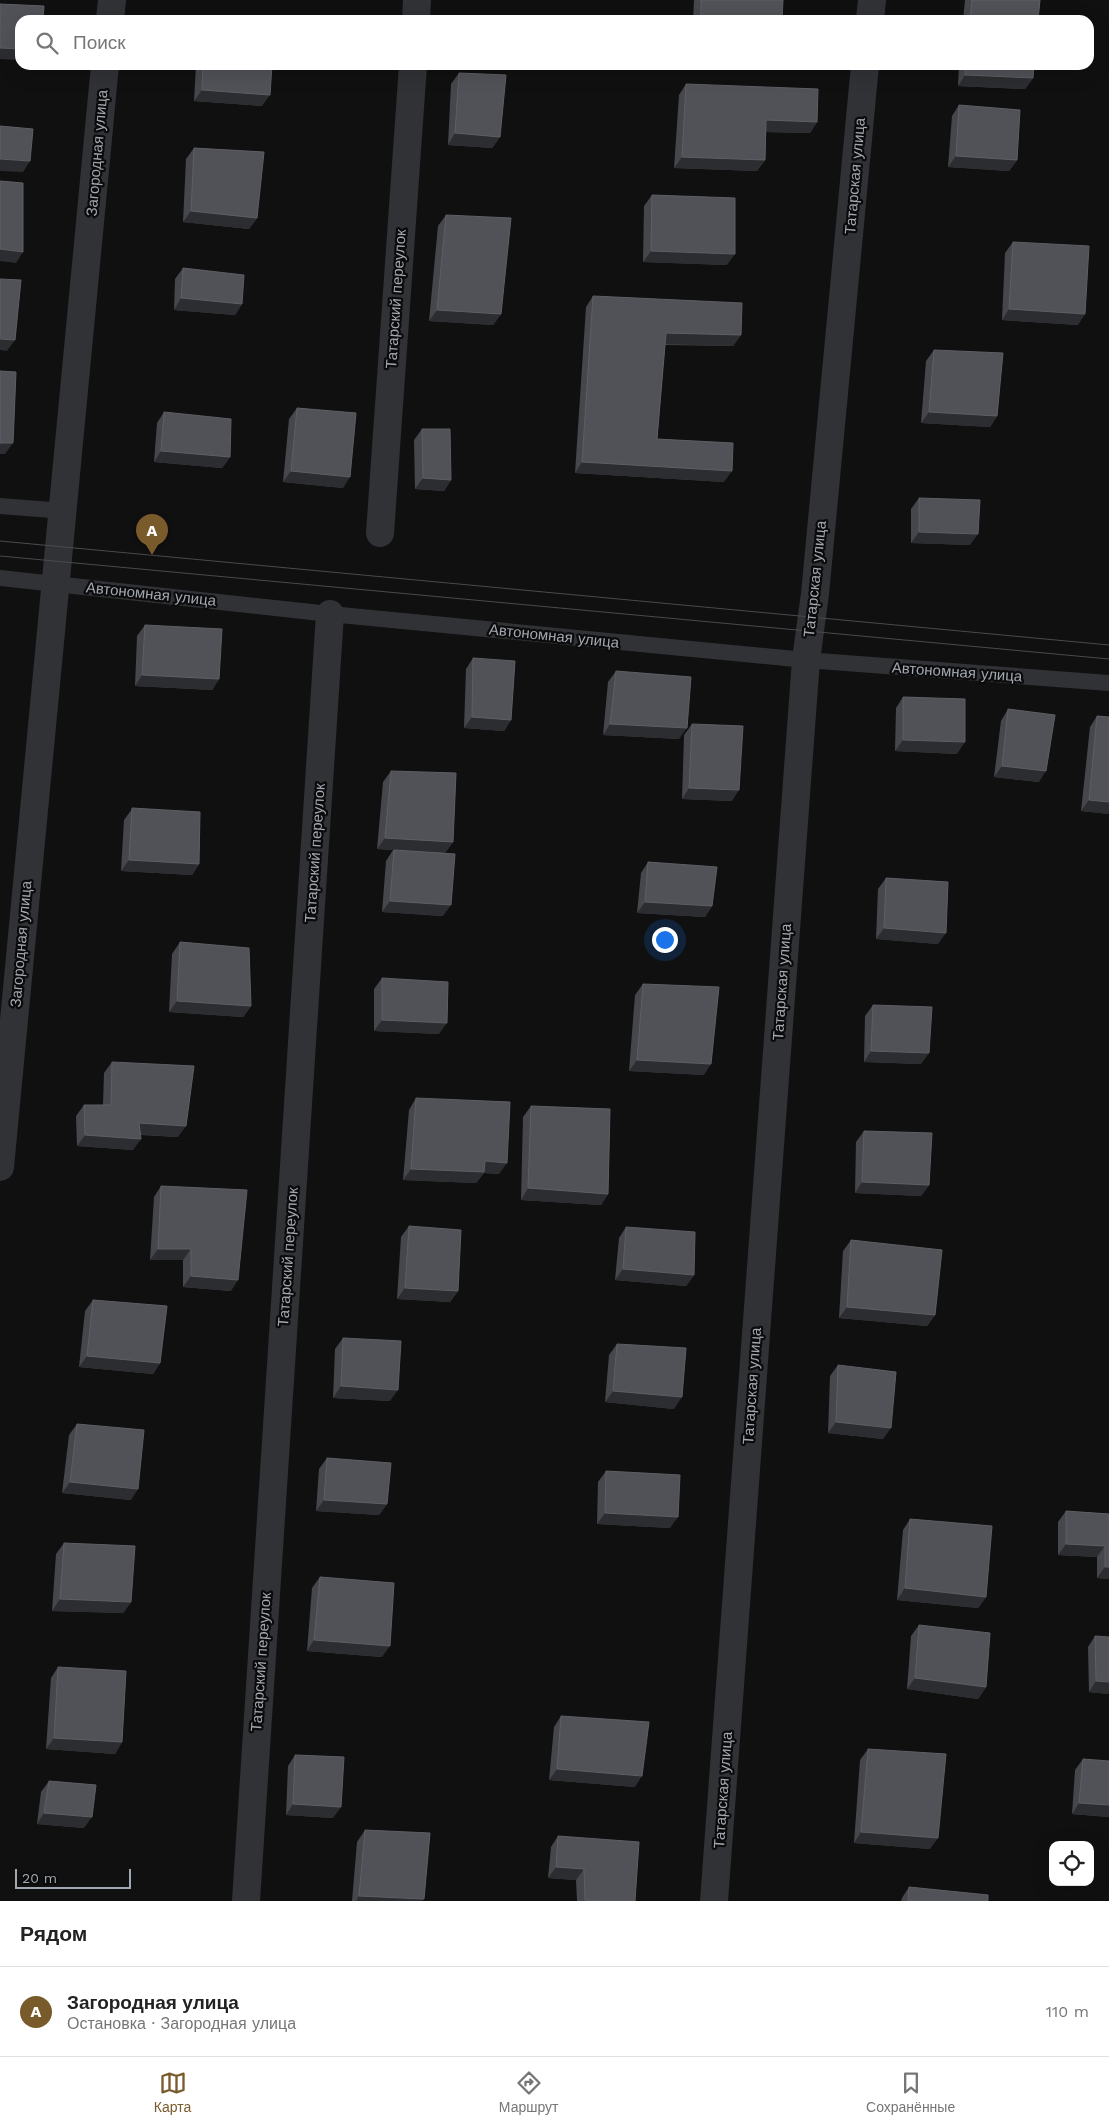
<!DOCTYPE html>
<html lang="ru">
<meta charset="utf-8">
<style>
:root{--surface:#fff;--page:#f6f6f6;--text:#222;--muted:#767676;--line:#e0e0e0;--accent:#795b2b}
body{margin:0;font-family:"Work Sans",sans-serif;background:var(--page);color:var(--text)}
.controls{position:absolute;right:15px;bottom:15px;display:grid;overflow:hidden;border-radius:10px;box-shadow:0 5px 20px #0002}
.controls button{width:45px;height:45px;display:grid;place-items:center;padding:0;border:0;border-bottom:1px solid var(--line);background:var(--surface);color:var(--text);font:25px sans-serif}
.scale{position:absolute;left:15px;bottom:12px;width:116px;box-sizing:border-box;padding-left:5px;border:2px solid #a2a8b1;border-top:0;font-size:14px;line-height:18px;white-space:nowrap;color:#a2a8b1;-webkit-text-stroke:4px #0b0b0c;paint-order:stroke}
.you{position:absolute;left:664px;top:939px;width:18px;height:18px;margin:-12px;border:4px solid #fff;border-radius:50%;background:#1a73e8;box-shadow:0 0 0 8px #1a73e833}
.badge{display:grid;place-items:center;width:32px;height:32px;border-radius:50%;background:var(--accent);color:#fff;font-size:16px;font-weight:700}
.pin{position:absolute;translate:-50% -41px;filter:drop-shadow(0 1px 2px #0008)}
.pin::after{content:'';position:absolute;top:26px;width:18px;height:15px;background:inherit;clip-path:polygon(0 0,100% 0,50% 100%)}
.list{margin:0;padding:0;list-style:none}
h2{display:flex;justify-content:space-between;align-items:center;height:65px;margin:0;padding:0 20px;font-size:21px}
h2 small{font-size:16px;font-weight:400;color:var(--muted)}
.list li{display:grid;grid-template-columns:32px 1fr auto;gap:15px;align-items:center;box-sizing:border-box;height:90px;padding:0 20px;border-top:1px solid var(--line)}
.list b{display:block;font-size:19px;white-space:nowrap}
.list p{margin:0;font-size:16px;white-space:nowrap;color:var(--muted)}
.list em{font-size:16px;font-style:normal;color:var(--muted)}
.icon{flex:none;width:28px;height:28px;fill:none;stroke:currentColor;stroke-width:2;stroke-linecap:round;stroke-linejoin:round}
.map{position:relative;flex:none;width:1109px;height:1901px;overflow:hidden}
.search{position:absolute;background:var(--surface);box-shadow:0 5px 20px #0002;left:15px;right:15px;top:15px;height:55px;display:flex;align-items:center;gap:12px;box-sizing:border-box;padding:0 18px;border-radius:15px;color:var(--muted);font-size:19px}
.sheet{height:155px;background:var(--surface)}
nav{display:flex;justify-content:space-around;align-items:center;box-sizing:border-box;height:70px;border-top:1px solid var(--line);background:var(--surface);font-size:14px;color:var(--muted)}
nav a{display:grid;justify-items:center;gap:2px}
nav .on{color:var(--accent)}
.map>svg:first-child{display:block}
</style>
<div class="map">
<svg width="1109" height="1901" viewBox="0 0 1109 1901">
<rect width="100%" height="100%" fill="#101011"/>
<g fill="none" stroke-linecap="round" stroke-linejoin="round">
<g stroke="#313236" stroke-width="16">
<polyline points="0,506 64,511"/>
<polyline points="0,578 330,614 806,660 1109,683"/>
</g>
<g stroke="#313236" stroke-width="28">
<polyline points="110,20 112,0"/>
<polyline points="416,20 417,0"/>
<polyline points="870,20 872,0"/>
<polyline points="380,533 413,65"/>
<polyline points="0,1167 105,65"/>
<polyline points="246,1901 330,614"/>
<polyline points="714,1901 806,660 815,594 865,65"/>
</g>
<g stroke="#494a4f" stroke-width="1">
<polyline points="0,541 1109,645"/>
<polyline points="0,556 1109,659"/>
</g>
</g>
<g fill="#46474c">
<polygon points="694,0 783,0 782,20 693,20"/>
<polygon points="965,0 1040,0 1038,20 963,20"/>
<polygon points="196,65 272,65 262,106 194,101"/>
<polygon points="959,65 1034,65 1033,78 1025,89 958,86"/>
<polygon points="459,73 500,137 492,148 448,145 451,84"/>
<polygon points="686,84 817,122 810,133 766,132 765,160 757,171 674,168 679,95"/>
<polygon points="959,105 1017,160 1009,171 948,167 952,116"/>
<polygon points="194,148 257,218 249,229 183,222 186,159"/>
<polygon points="652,195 727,265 643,262 644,206"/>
<polygon points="446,215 501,314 493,325 429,321 438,226"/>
<polygon points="1013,242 1078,325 1002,320 1005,253"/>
<polygon points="183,268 242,304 235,315 174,310 175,279"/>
<polygon points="593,296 741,335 733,346 665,345 657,439 724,482 575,473 586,307"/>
<polygon points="934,350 997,416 990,427 921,423 926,361"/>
<polygon points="297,408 343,488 283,482 289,419"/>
<polygon points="164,412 230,457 222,468 154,462 157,423"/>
<polygon points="422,429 451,480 444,491 415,489 414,440"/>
<polygon points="919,498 970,545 911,543 911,509"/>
<polygon points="145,625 219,679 212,690 135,686 137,636"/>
<polygon points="473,658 511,720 504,731 464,728 466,669"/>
<polygon points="616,671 679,739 603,735 608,682"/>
<polygon points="903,697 957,754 895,751 896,708"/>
<polygon points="1008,709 1039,782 994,777 1001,721"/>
<polygon points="1097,716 1109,717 1109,814 1081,811 1090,727"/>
<polygon points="692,724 732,801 682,799 684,735"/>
<polygon points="391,771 453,842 445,853 443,916 382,912 386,861 393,850 377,849 383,782"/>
<polygon points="132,809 199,864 192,875 121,871 124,820"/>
<polygon points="648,862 712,906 705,917 637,913 641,873"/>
<polygon points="886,878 938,944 876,939 878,889"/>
<polygon points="180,942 251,1006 243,1017 169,1012 172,954"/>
<polygon points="382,978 439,1034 374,1031 374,989"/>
<polygon points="643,984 704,1075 629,1071 635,995"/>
<polygon points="873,1005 921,1064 864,1062 865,1016"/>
<polygon points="112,1062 178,1137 141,1135 133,1150 77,1146 76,1116 84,1105 103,1105 104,1073"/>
<polygon points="416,1098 499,1174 484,1173 476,1183 403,1180 409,1110"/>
<polygon points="531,1106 608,1194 601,1205 521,1200 523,1117"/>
<polygon points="864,1131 929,1185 921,1196 855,1193 856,1142"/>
<polygon points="161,1186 231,1291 183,1287 183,1260 150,1260 154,1197"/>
<polygon points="409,1226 458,1291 450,1302 397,1299 401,1237"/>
<polygon points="626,1227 694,1275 686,1286 615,1280 619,1238"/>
<polygon points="851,1240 935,1315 927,1326 839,1318 843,1251"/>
<polygon points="93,1300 160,1363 153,1374 79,1367 85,1311"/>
<polygon points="343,1338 390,1401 333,1398 335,1349"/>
<polygon points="617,1344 674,1409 605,1402 609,1355"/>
<polygon points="838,1365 883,1439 828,1433 830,1376"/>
<polygon points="77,1424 131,1500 62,1493 69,1435"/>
<polygon points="327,1458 387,1504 379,1515 316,1511 319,1469"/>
<polygon points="606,1471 670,1528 597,1524 598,1482"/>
<polygon points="1066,1511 1109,1514 1109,1579 1097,1578 1097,1557 1058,1555 1058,1522"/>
<polygon points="910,1519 986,1597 978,1608 897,1600 903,1530"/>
<polygon points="64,1543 131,1602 123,1613 52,1611 56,1554"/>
<polygon points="320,1577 382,1657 307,1651 312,1588"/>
<polygon points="919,1625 986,1687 978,1699 907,1689 911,1636"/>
<polygon points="1095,1636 1109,1694 1089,1692 1088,1647"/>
<polygon points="58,1667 122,1742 115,1754 46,1749 51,1678"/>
<polygon points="561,1716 635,1787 549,1780 554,1727"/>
<polygon points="868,1749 930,1849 854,1843 860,1760"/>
<polygon points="295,1755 333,1818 286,1815 288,1766"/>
<polygon points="1083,1759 1109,1817 1072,1814 1075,1770"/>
<polygon points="49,1781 84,1828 37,1824 41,1792"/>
<polygon points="365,1830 422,1901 352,1901 357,1842"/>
<polygon points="558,1836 635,1901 577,1901 576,1880 548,1878 551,1847"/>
<polygon points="909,1887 988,1901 901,1901 902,1898"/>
</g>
<g fill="#2c2d30">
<polygon points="0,48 20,49 20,60 0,59"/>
<polygon points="965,75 1033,78 1025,89 958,86"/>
<polygon points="202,90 270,95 262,106 194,101"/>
<polygon points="766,120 817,122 810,133 758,132"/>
<polygon points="455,133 500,137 492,148 448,145"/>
<polygon points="956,156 1017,160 1009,171 948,167"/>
<polygon points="682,157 765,160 757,171 674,168"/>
<polygon points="0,159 30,161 23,172 0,171"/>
<polygon points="191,211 257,218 249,229 183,222"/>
<polygon points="0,249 23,252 16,263 0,261"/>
<polygon points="651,251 735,254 727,265 643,262"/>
<polygon points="181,298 242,304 235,315 174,310"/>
<polygon points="1009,309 1085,314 1078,325 1002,320"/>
<polygon points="437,310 501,314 493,325 429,321"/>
<polygon points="666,333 741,335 733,346 658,344"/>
<polygon points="0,339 15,340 7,351 0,350"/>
<polygon points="929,412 997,416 990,427 921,423"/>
<polygon points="0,443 13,443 5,454 0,454"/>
<polygon points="161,451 230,457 222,468 154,462"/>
<polygon points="582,462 732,471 724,482 575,473"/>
<polygon points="291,471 350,477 343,488 283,482"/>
<polygon points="423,478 451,480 444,491 415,489"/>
<polygon points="919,532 978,534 970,545 911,543"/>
<polygon points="142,675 219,679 212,690 135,686"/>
<polygon points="472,717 511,720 504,731 464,728"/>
<polygon points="610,724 687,728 679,739 603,735"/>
<polygon points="903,740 965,742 957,754 895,751"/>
<polygon points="1002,766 1046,771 1039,782 994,777"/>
<polygon points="689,788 739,790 732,801 682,799"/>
<polygon points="1089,800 1109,802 1109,814 1081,811"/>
<polygon points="385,838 453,842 445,853 377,849"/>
<polygon points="129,860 199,864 192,875 121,871"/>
<polygon points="390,901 451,905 443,916 382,912"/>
<polygon points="645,902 712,906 705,917 637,913"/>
<polygon points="884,928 946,933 938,944 876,939"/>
<polygon points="177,1001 251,1006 243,1017 169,1012"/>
<polygon points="382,1020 447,1023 439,1034 374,1031"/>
<polygon points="871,1051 929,1053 921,1064 864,1062"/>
<polygon points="637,1060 711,1064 704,1075 629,1071"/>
<polygon points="139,1123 186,1126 178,1137 132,1134"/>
<polygon points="85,1135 141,1139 133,1150 77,1146"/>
<polygon points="485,1161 507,1163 499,1174 484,1173 476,1183 403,1180 411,1169"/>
<polygon points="862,1182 929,1185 921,1196 855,1193"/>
<polygon points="528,1188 608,1194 601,1205 521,1200"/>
<polygon points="158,1249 191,1249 183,1260 150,1260"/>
<polygon points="623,1269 694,1275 686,1286 615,1280"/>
<polygon points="191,1276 238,1280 231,1291 183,1287"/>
<polygon points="405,1288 458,1291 450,1302 397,1299"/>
<polygon points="847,1307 935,1315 927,1326 839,1318"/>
<polygon points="87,1356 160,1363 153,1374 79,1367"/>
<polygon points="341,1386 398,1390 390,1401 333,1398"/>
<polygon points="613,1391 682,1397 674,1409 605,1402"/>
<polygon points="836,1422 891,1428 883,1439 828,1433"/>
<polygon points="70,1482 138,1489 131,1500 62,1493"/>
<polygon points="324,1500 387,1504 379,1515 316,1511"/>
<polygon points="605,1513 678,1517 670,1528 597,1524"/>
<polygon points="1066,1544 1105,1546 1097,1557 1058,1555"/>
<polygon points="1105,1567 1109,1567 1109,1579 1097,1578"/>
<polygon points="905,1588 986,1597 978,1608 897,1600"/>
<polygon points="60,1599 131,1602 123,1613 52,1611"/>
<polygon points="314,1640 390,1646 382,1657 307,1651"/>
<polygon points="915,1678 986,1687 978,1699 907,1689"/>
<polygon points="1096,1681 1109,1682 1109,1694 1089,1692"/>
<polygon points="54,1738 122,1742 115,1754 46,1749"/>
<polygon points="557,1769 642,1776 635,1787 549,1780"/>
<polygon points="1079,1803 1109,1805 1109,1817 1072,1814"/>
<polygon points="293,1804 341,1807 333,1818 286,1815"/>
<polygon points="44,1813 92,1817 84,1828 37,1824"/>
<polygon points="861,1832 938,1838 930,1849 854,1843"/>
<polygon points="556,1867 584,1869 576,1880 548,1878"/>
<polygon points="359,1896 424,1899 422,1901 356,1901"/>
</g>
<g fill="#505257" stroke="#5d5f65">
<polygon points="701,0 783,0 782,20 701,20"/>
<polygon points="972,0 1040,0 1038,20 970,20"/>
<polygon points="0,4 44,6 43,20 20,20 20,49 0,48"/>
<polygon points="203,65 272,65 270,95 202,90"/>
<polygon points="966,65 1034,65 1033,78 965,75"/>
<polygon points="459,73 506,75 500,137 455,133"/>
<polygon points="686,84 818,89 817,122 766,120 765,160 682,157"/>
<polygon points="959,105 1020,110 1017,160 956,156"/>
<polygon points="0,126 33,129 30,161 0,159"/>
<polygon points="194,148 264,152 257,218 191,211"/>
<polygon points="0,181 23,183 23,252 0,249"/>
<polygon points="652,195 735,198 735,254 651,251"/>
<polygon points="446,215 511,218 501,314 437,310"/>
<polygon points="1013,242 1089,246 1085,314 1009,309"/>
<polygon points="183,268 244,275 242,304 181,298"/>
<polygon points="0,279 21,280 15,340 0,339"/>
<polygon points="593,296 742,303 741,335 666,333 657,439 733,443 732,471 582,462"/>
<polygon points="934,350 1003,353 997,416 929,412"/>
<polygon points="0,371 16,372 13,443 0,443"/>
<polygon points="297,408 356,413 350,477 291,471"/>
<polygon points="164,412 231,419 230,457 161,451"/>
<polygon points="422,429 450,429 451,480 423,478"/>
<polygon points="919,498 980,500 978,534 919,532"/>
<polygon points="145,625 222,629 219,679 142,675"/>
<polygon points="473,658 515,661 511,720 472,717"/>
<polygon points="616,671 691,677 687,728 610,724"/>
<polygon points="903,697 965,699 965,742 903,740"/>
<polygon points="1008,709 1055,715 1046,771 1002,766"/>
<polygon points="1097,716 1109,717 1109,802 1089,800"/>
<polygon points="692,724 743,726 739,790 689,788"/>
<polygon points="391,771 456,773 453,842 385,838"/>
<polygon points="132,808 200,812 199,864 129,860"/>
<polygon points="394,850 455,854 451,905 390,901"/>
<polygon points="648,862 717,867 712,906 645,902"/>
<polygon points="886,878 948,882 946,933 884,928"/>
<polygon points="180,942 249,948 251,1006 177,1001"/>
<polygon points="382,978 448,982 447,1023 382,1020"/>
<polygon points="643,984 719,987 711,1064 637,1060"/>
<polygon points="873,1005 932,1007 929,1053 871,1051"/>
<polygon points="112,1062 194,1066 186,1126 139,1123 141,1139 85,1135 84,1105 111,1105"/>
<polygon points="416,1098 510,1102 507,1163 485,1161 484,1172 411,1169"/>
<polygon points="531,1106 610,1109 608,1194 528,1188"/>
<polygon points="864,1131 932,1133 929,1185 862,1182"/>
<polygon points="161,1186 247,1190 238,1280 191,1276 191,1249 158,1249"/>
<polygon points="409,1226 461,1230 458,1291 405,1288"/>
<polygon points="626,1227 695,1232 694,1275 623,1269"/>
<polygon points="851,1240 942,1250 935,1315 847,1307"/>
<polygon points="93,1300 167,1306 160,1363 87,1356"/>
<polygon points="343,1338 401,1341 398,1390 341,1386"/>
<polygon points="617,1344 686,1348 682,1397 613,1391"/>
<polygon points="838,1365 896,1372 891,1428 836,1422"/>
<polygon points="77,1424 144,1430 138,1489 70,1482"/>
<polygon points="327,1458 391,1463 387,1504 324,1500"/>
<polygon points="606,1471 680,1475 678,1517 605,1513"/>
<polygon points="1066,1511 1109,1514 1109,1567 1105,1567 1105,1546 1066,1544"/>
<polygon points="910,1519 992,1526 986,1597 905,1588"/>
<polygon points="64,1543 135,1546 131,1602 60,1599"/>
<polygon points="320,1577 394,1583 390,1646 314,1640"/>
<polygon points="919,1625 990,1633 986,1687 915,1678"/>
<polygon points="1095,1636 1109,1637 1109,1682 1096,1681"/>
<polygon points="58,1667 126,1671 122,1742 54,1738"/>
<polygon points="561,1716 649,1722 642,1776 557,1769"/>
<polygon points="868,1749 946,1754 938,1838 861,1832"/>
<polygon points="295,1755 344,1757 341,1807 293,1804"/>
<polygon points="1083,1759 1109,1761 1109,1805 1079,1803"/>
<polygon points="49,1781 96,1785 92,1817 44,1813"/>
<polygon points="365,1830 430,1833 424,1899 359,1896"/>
<polygon points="558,1836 639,1842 635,1901 601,1901 585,1900 584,1869 556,1867"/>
<polygon points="909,1887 988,1895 988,1901 908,1901"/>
</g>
<g text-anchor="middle" stroke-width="4.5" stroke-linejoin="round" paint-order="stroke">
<g font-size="15" fill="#a2a8b1" stroke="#0b0b0c">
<text transform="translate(97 153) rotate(-85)" y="5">Загородная улица</text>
<text transform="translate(855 176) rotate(-85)" y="5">Татарская улица</text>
<text transform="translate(396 299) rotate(-86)" y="5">Татарский переулок</text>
<text transform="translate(815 579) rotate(-84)" y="5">Татарская улица</text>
<text transform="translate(151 594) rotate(6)" y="5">Автономная улица</text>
<text transform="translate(554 636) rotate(6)" y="5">Автономная улица</text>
<text transform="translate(957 672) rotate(4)" y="5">Автономная улица</text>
<text transform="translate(315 853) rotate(-86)" y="5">Татарский переулок</text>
<text transform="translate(21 944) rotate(-85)" y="5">Загородная улица</text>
<text transform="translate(782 982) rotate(-86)" y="5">Татарская улица</text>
<text transform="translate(288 1257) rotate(-86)" y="5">Татарский переулок</text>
<text transform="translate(752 1386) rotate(-86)" y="5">Татарская улица</text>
<text transform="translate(261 1662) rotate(-86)" y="5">Татарский переулок</text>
<text transform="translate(723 1790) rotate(-86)" y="5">Татарская улица</text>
</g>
</g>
</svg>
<div class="controls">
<button><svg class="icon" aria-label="locate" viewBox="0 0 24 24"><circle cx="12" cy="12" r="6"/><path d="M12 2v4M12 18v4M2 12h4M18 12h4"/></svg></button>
</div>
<div class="scale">20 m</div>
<div class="you"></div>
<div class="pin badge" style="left:152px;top:555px">A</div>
<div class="search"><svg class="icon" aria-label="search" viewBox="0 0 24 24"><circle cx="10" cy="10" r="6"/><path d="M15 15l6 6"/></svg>Поиск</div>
</div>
<section class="sheet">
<h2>Рядом<small></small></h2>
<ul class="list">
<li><span class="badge">A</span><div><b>Загородная улица</b><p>Остановка · Загородная улица</p></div><em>110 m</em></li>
</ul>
</section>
<nav>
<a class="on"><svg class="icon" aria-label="map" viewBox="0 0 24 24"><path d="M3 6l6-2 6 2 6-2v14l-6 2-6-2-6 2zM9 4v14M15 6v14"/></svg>Карта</a>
<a><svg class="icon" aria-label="directions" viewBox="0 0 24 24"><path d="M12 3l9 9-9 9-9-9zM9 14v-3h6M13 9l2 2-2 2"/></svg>Маршрут</a>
<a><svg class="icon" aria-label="saved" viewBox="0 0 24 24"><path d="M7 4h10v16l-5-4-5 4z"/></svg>Сохранённые</a>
</nav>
